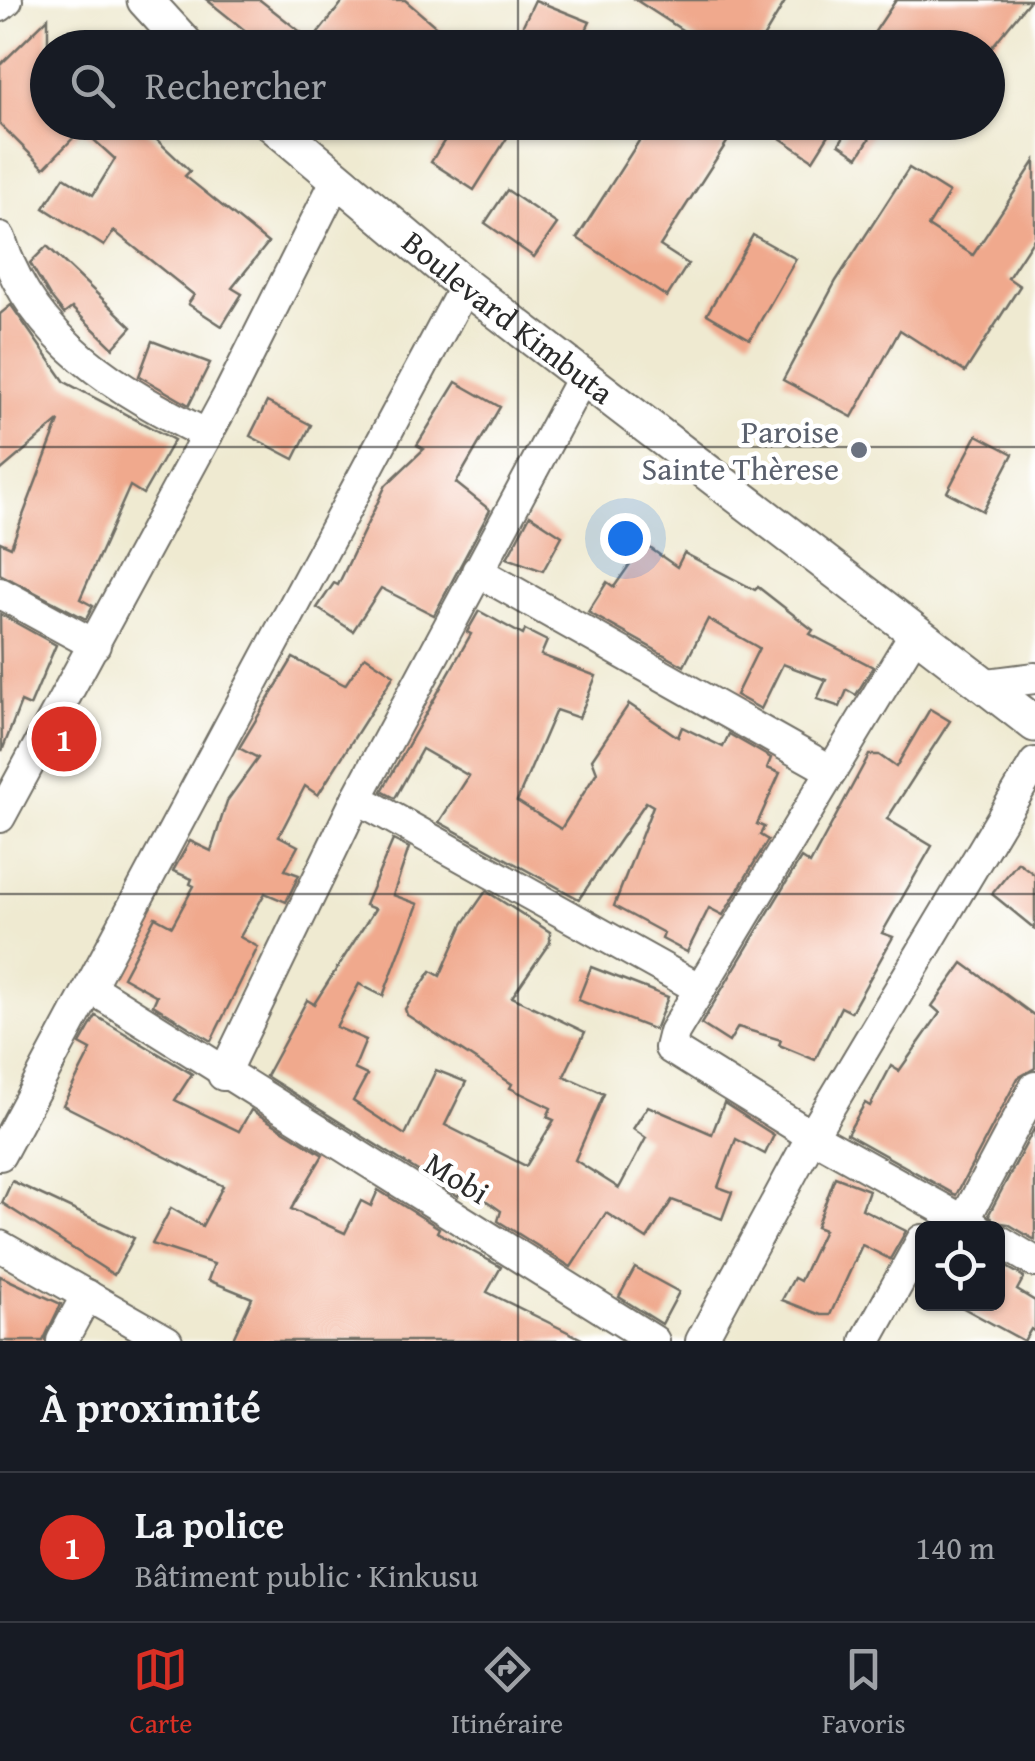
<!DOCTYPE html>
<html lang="fr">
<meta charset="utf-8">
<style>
:root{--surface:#171b24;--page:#242831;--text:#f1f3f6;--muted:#9ea1a6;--line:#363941;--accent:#d93025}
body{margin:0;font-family:"Gentium Book Plus",serif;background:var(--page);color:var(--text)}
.controls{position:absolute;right:30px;bottom:30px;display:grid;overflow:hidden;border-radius:15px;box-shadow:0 2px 8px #0004}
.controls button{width:90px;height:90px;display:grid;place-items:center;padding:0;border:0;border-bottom:2px solid var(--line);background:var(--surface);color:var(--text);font:50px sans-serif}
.you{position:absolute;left:625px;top:538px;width:35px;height:35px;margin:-25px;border:8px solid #fff;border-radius:50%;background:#1a73e8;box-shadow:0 0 0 15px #1a73e833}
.badge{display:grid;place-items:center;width:65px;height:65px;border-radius:50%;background:var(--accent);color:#fff;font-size:32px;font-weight:700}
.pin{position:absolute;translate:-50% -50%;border:5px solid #fff;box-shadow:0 2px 10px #0006}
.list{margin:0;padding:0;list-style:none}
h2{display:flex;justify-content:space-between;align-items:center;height:130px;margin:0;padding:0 40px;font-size:42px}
h2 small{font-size:32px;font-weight:400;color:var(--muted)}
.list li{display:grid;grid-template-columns:65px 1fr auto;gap:30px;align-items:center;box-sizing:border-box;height:150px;padding:0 40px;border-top:2px solid var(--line)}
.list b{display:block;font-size:38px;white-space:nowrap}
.list p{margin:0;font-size:32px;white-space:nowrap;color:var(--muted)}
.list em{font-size:32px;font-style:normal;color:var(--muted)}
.icon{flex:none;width:55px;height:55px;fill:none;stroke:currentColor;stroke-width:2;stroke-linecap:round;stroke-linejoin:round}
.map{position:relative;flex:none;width:1035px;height:1341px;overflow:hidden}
.search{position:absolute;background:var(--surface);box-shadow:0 2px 8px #0004;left:30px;right:30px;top:30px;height:110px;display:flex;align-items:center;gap:25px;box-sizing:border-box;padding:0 35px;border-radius:55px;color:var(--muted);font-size:38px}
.sheet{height:280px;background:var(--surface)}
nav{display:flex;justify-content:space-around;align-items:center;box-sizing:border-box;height:140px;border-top:2px solid var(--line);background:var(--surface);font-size:28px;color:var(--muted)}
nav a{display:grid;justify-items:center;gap:5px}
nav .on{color:var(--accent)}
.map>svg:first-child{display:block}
</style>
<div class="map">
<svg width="1035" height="1341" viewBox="0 0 1035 1341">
<rect width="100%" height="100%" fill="#fff"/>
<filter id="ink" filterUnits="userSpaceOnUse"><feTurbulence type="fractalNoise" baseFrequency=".01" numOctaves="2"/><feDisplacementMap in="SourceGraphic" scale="20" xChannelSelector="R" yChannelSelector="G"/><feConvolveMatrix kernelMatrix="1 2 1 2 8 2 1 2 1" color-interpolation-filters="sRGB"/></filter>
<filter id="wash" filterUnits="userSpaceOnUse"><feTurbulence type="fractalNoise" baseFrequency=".0048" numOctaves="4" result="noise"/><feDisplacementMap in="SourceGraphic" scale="40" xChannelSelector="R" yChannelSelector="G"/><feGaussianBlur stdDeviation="2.25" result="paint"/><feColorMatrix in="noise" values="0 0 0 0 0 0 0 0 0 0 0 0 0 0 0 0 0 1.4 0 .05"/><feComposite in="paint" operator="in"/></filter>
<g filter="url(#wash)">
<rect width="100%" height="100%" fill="#efead1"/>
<g id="blocks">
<g fill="#f0a98d">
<polygon points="207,0 260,0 312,41 344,0 405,0 461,48 267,48"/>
<polygon points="535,0 590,22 577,48 512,48"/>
<polygon points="636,0 786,0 757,48 710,48"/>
<polygon points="896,0 1030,0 991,48 864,48"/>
<polygon points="48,18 48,122 138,122 190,171 185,176 268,243 232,288 242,294 222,326 188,304 194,295 114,231 104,246 44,208 64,177 93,195 115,159 82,129 44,168 0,124 0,65"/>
<polygon points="456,122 517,122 474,190 431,162"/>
<polygon points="651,122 740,122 660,246 688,264 667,297 577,238"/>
<polygon points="756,122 814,122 830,133 813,160"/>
<polygon points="853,122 880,122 858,157 839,144"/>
<polygon points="1035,161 1035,237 1008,278 1020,286 965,372 900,330 852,417 783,380 836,281 909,168 949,193 928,226 973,255"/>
<polygon points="507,190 557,224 534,257 485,223"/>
<polygon points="753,235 796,259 750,339 707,314"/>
<polygon points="47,246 132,327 113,348 72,308 64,314 49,295 30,263"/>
<polygon points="11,305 65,382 174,440 143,494 130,486 80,599 93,606 86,619 0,574 0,542 11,547 59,421 0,471 0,314"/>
<polygon points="152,341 210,363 189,405 139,376"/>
<polygon points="456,382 500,407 456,483 490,510 434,615 381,588 353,631 317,608 334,583 338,585 386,485 424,449 417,445"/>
<polygon points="267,402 311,425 294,459 250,436"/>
<polygon points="977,435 1013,454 983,511 947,492"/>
<polygon points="530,515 562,536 543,571 507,558"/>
<polygon points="644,544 677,567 684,553 755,590 758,587 813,630 810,634 873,667 856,695 847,690 840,707 817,699 826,680 783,664 761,709 736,695 759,648 708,619 684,666 588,612 607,582 614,587"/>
<polygon points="479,611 523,635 525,630 547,641 541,655 596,676 579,718 556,710 517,801 561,829 597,772 592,759 629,704 678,737 682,727 723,747 729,734 771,758 767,768 780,773 757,824 764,827 760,835 768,840 723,915 709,908 687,952 662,939 664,933 614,906 653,806 646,802 579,899 439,822 469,776 422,749 395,798 382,791 471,634 467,632"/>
<polygon points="0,614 56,645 30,706 21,702 2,751"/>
<polygon points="365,656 394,675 318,795 305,786 279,836 298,846 285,870 299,875 286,902 265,893 240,937 258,947 211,1041 153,1005 157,996 123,977 155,917 172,926 194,886 190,884 192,879 173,871 190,841 211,851 227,801 258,758 239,748 293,658 345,685"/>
<polygon points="930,709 950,721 887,819 932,846 882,933 893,937 851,1012 841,1007 815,1060 779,1045 781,1040 738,1027 729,1042 701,1024 801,858 810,864 869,755 879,755 896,767"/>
<polygon points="393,840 409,848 393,895 418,904 383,996 359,984 336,1027 366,1040 354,1069 367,1075 353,1101 405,1135 436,1070 466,1082 445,1125 526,1166 554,1120 547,1117 551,1108 510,1088 512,1084 407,1015 405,1009 431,971 440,976 463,924 486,891 550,932 550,942 512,997 585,1032 564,1076 604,1094 575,1160 619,1188 646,1138 633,1129 648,1106 712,1134 724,1103 774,1135 765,1154 736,1139 718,1187 732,1192 722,1219 672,1200 647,1239 606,1213 571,1267 498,1221 501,1211 464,1185 458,1196 266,1076 307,1000 314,1004 375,909 365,905"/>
<polygon points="1018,862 1035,875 1035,929 992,894"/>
<polygon points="963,963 1035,1016 1035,1068 1018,1078 956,1195 847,1134 865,1103 870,1106 891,1066 899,1071 940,1013 932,1006"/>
<polygon points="591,967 668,997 655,1030 578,1000"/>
<polygon points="96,1016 192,1074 175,1100 239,1131 251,1110 323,1155 291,1209 345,1233 361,1201 371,1206 378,1190 439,1228 437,1232 501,1267 487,1292 586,1341 232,1341 252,1298 208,1280 214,1264 152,1244 171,1208 202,1226 223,1186 63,1105 91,1050 80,1044"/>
<polygon points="1035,1127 1035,1240 1008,1224 994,1222 989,1214"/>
<polygon points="835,1177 869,1190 862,1209 906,1231 890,1259 862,1245 830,1315 821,1315 782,1300 794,1278 800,1281 824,1230 816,1227"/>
<polygon points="12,1181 134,1238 114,1275 2,1203"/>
<polygon points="998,1262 1024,1277 1017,1290 1035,1301 1035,1332 1031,1329 1024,1341 956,1304 998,1304"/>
<polygon points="635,1268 679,1292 662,1324 619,1297"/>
<polygon points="0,1276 61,1304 43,1341 0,1341"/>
</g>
</g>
</g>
<g filter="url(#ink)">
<use href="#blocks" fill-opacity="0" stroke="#706e65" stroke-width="2.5"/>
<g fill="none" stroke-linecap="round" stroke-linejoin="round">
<defs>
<g id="minor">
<polyline points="0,6 7,0"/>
<path d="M 0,238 C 32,341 118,390 207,435"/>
<polyline points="477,571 832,771"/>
<polyline points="0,593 95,645"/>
<polyline points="915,633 674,1032 670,1048 812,1136 977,1228"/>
<polyline points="987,684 1035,678"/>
<polyline points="357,798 700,989"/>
<polyline points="0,817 228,396 336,181"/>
<polyline points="91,988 654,1341"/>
<polyline points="223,1075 357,798 584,374"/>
<polyline points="0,1155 465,286"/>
<polyline points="964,1221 1035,1087"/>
<polyline points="998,1240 1035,1262"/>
<polyline points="0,1246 167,1341"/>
<polyline points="62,1341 87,1295"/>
<polyline points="701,1341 812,1136 1035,763"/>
<polyline points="866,1341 922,1240"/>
</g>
<g id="tertiary">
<polyline points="145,0 189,48"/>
<path id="s1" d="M 270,122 L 465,286 L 1035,724"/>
</g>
</defs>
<use href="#minor" stroke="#706e65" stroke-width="34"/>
<use href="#tertiary" stroke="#706e65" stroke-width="39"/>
<use href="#minor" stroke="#fff" stroke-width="30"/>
<use href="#tertiary" stroke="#fff" stroke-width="35"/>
</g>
</g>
<path fill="none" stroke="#2b2b2b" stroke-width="2.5" stroke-opacity="0.55" d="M 518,0 L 518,48M 518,122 L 518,1341M 0,447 L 1035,447M 0,894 L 1035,894"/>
<circle fill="#6b7280" stroke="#fff" stroke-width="4" cx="859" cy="450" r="10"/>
<g text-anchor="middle" stroke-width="9" stroke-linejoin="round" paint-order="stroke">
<g font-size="32" fill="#2b2b2b" stroke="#fff">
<text dy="11" stroke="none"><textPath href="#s1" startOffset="308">Boulevard Kimbuta</textPath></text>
<text transform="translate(457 1178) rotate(32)" y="11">Mobi</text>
</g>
<g font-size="32" fill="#5b616d" stroke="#fff" text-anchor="end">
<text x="839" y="443">Paroise<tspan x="839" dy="37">Sainte Thèrese</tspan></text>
</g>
</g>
</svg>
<div class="controls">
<button><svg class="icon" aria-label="locate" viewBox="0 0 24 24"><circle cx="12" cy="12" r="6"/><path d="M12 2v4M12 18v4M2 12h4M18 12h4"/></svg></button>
</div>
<div class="you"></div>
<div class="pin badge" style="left:64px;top:739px">1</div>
<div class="search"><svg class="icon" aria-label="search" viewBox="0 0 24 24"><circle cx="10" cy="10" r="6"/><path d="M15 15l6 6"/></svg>Rechercher</div>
</div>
<section class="sheet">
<h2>À proximité<small></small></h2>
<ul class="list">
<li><span class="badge">1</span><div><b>La police</b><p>Bâtiment public · Kinkusu</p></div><em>140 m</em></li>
</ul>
</section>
<nav>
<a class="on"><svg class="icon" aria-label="map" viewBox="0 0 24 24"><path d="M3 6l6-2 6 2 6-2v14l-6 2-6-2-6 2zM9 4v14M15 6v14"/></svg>Carte</a>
<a><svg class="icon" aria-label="directions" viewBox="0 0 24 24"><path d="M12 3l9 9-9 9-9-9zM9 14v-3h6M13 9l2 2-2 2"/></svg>Itinéraire</a>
<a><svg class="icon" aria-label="saved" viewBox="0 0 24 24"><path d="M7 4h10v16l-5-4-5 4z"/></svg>Favoris</a>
</nav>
